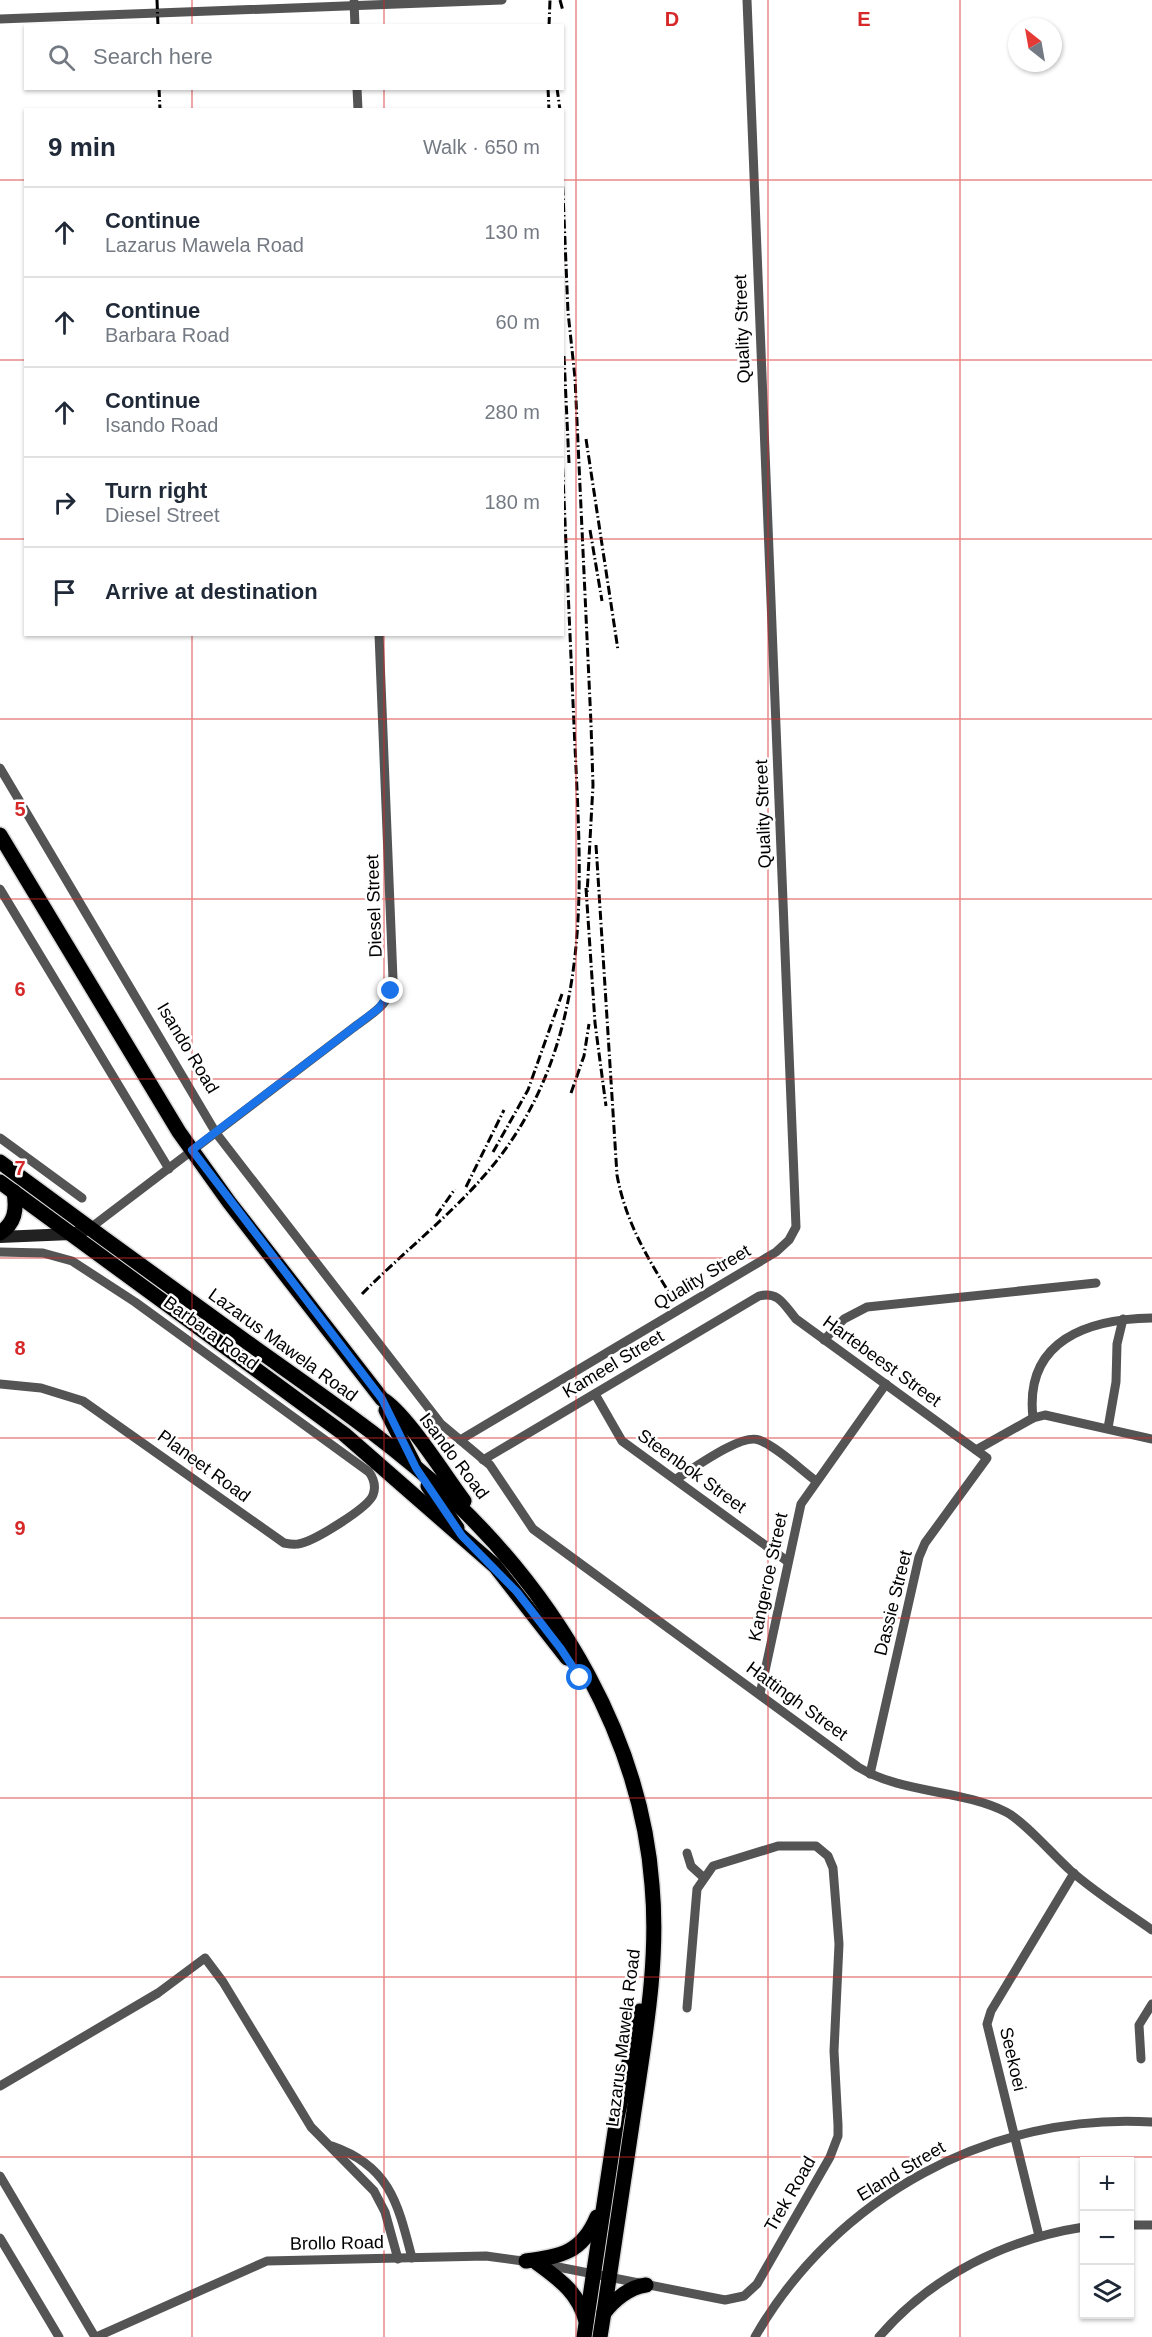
<!DOCTYPE html>
<meta charset="utf-8">
<style>
:root{--surface:#fff;--page:#f6f6f7;--text:#1f2937;--muted:#747a83;--line:#e0e1e3}
body{margin:0;font-family:Helvetica,sans-serif;background:var(--page);color:var(--text)}
.controls{position:absolute;right:18px;bottom:18px;display:grid;overflow:hidden;border-radius:0px;box-shadow:0 2px 4px #0004}
.controls button{width:54px;height:54px;display:grid;place-items:center;padding:0;border:0;border-bottom:2px solid var(--line);background:var(--surface);color:var(--text);font:30px sans-serif}
.compass{position:absolute;left:1008px;top:18px;width:54px;height:54px;border-radius:50%;background:var(--surface);box-shadow:0 2px 4px #0004;rotate:329deg}
.stop{position:absolute;width:18px;height:18px;margin:-14px;border:4px solid #1a73e8;border-radius:50%;background:#fff}
.stop.end{background:#1a73e8;border-color:#fff;box-shadow:0 2px 6px #0008}
.list{margin:0;padding:0;list-style:none}
h2{display:flex;justify-content:space-between;align-items:center;height:78px;margin:0;padding:0 24px;font-size:26px}
h2 small{font-size:20px;font-weight:400;color:var(--muted)}
.list li{display:grid;grid-template-columns:39px 1fr auto;gap:18px;align-items:center;box-sizing:border-box;height:90px;padding:0 24px;border-top:2px solid var(--line)}
.list b{display:block;font-size:22px;white-space:nowrap}
.list p{margin:0;font-size:20px;white-space:nowrap;color:var(--muted)}
.list em{font-size:20px;font-style:normal;color:var(--muted)}
.icon{flex:none;width:33px;height:33px;fill:none;stroke:currentColor;stroke-width:2;stroke-linecap:round;stroke-linejoin:round}
.map{position:relative;flex:none;width:1152px;height:2337px;overflow:hidden}
.search{position:absolute;background:var(--surface);box-shadow:0 2px 4px #0004;left:24px;top:24px;width:540px;height:66px;display:flex;align-items:center;gap:15px;box-sizing:border-box;padding:0 21px;border-radius:0px;color:var(--muted);font-size:22px}
.panel{position:absolute;background:var(--surface);box-shadow:0 2px 4px #0004;left:24px;top:108px;width:540px;height:528px;border-radius:0px}
.map>svg:first-child{display:block}
</style>
<div class="map">
<svg width="1152" height="2337" viewBox="0 0 1152 2337">
<rect width="100%" height="100%" fill="#fff"/>
<g fill="none" stroke-linecap="round" stroke-linejoin="round">
<defs>
<g id="primary">
<path d="M 0,835 L 179,1132 L 229,1202 L 382,1399 C 406,1413 445,1476 464,1501"/>
<path d="M 0,1162 C 81,1222 162,1281 244,1340 C 315,1391 390,1441 454,1501 C 559,1601 641,1738 652,1885 C 659,1961 645,2036 634,2111 C 623,2187 612,2262 600,2337"/>
<polyline points="0,1182 344,1434 495,1566 567,1658"/>
<path d="M 0,1233 C 15,1223 17,1210 14,1192"/>
<polyline points="386,1410 414,1464"/>
<polyline points="428,1486 457,1528"/>
<path d="M 526,2261 C 561,2256 582,2253 597,2217"/>
<path d="M 537,2263 C 560,2280 578,2292 586,2321"/>
<path d="M 604,2313 C 613,2301 629,2287 646,2285"/>
<polyline points="584,2337 617,2118 640,2011"/>
</g>
</defs>
<use href="#primary" stroke="#dbdbdb" stroke-width="18"/>
<g stroke="#545454" stroke-width="9">
<polyline points="354,2 355,26"/>
<polyline points="0,19 502,0"/>
<polyline points="357,88 358,110"/>
<path d="M 0,768 L 216,1133 L 441,1424 L 490,1465 L 533,1529 L 858,1767 C 903,1794 960,1789 1006,1812 C 1024,1821 1054,1856 1071,1871 C 1096,1893 1125,1911 1152,1930"/>
<polyline points="0,889 169,1169"/>
<polyline points="0,1138 82,1198"/>
<path d="M 89,1229 L 353,1028 C 370,1015 393,1003 393,979 L 379,634"/>
<path d="M 0,1252 L 43,1253 L 72,1261 L 135,1302 L 369,1472 C 374,1479 376,1487 373,1495 C 368,1508 313,1542 298,1544 C 294,1545 289,1544 284,1543 L 83,1401 L 41,1388 L 0,1384"/>
<polyline points="824,1340 844,1319 867,1307 1096,1283"/>
<polyline points="595,1394 622,1441 787,1561"/>
<path d="M 1033,1418 C 1024,1340 1088,1319 1152,1318"/>
<polyline points="1108,1428 1116,1382 1117,1344 1123,1319"/>
<polyline points="460,1440 776,1252 789,1240 796,1227 747,0"/>
<polyline points="976,1450 1033,1418 1045,1415 1152,1439"/>
<path d="M 483,1460 L 759,1296 C 779,1291 784,1305 796,1319 L 987,1458 L 925,1543 L 919,1557 L 870,1774"/>
<path d="M 676,1479 C 693,1469 741,1433 759,1440 C 777,1447 800,1469 816,1481"/>
<polyline points="760,1694 801,1504 886,1384"/>
<polyline points="687,1853 691,1866 703,1877"/>
<polyline points="1141,2059 1139,2025 1152,2004"/>
<polyline points="0,2086 158,1993 205,1958 223,1982 311,2127 374,2191 385,2212 398,2259"/>
<path d="M 332,2146 C 390,2166 398,2204 412,2258"/>
<polyline points="0,2176 95,2337"/>
<polyline points="1130,2225 1152,2225"/>
<polyline points="1039,2236 987,2024 991,2011 1074,1873"/>
<polyline points="0,2238 59,2337"/>
<polyline points="543,2264 725,2300 744,2296 757,2284 830,2157 838,2136 838,2125 834,2051 839,1944 833,1868 828,1856 816,1846 778,1846 713,1866 697,1889 687,2008"/>
<polyline points="96,2337 267,2261 486,2256 530,2262"/>
<path d="M 755,2337 C 835,2197 991,2112 1152,2122"/>
<path d="M 879,2337 C 931,2276 1006,2239 1084,2227"/>
</g>
<polyline stroke="#212121" stroke-width="12" points="0,1237 71,1234 89,1229"/>
<use href="#primary" stroke="#000" stroke-width="15"/>
<g stroke="#000" stroke-width="3" stroke-dasharray="9 3 1.5 3" stroke-linecap="butt">
<polyline points="157,0 158,26"/>
<polyline points="560,0 563,11"/>
<polyline points="549,26 550,0"/>
<polyline points="159,88 160,110"/>
<polyline points="548,88 549,110"/>
<polyline points="557,88 560,110"/>
<polyline points="562,170 568,312 575,378 591,724 593,785 587,895"/>
<polyline points="564,356 569,463"/>
<polyline points="586,439 618,650"/>
<polyline points="590,530 602,601"/>
<path d="M 596,845 L 617,1175 C 625,1219 645,1254 668,1291"/>
<polyline points="586,888 595,1023 606,1106"/>
<polyline points="571,1093 584,1056 589,1024"/>
<polyline points="493,1152 528,1090 562,994"/>
<polyline points="466,1187 504,1110"/>
<polyline points="436,1216 455,1189"/>
<path d="M 362,1294 C 414,1241 477,1196 517,1132 C 595,1007 580,866 574,725 C 570,635 566,544 562,454"/>
</g>
</g>
<g fill="none" stroke-linecap="round" stroke-linejoin="round">
<polyline stroke="#1a73e8" stroke-width="8" points="391,991 378,1009 192,1150 382,1399 416,1468 462,1536 517,1592 561,1649 580,1678"/>
</g>
<path fill="none" stroke="#d62828" stroke-width="1.5" stroke-opacity="0.55" d="M 192,0 L 192,26M 384,0 L 384,26M 576,0 L 576,2337M 768,0 L 768,2337M 960,0 L 960,2337M 192,88 L 192,110M 384,88 L 384,110M 0,180 L 26,180M 562,180 L 1152,180M 0,360 L 26,360M 562,360 L 1152,360M 0,539 L 26,539M 562,539 L 1152,539M 192,634 L 192,2337M 384,634 L 384,2337M 0,719 L 1152,719M 0,899 L 1152,899M 0,1079 L 1152,1079M 0,1258 L 1152,1258M 0,1438 L 1152,1438M 0,1618 L 1152,1618M 0,1798 L 1152,1798M 0,1977 L 1152,1977M 0,2157 L 1152,2157"/>
<g text-anchor="middle" stroke-width="5" stroke-linejoin="round" paint-order="stroke">
<g font-size="18" fill="#000" stroke="#fff">
<text transform="translate(742 329) rotate(-92)" y="6">Quality Street</text>
<text transform="translate(763 814) rotate(-92)" y="6">Quality Street</text>
<text transform="translate(374 906) rotate(-92)" y="6">Diesel Street</text>
<text transform="translate(188 1048) rotate(59)" y="6">Isando Road</text>
<text transform="translate(702 1277) rotate(-31)" y="6">Quality Street</text>
<text transform="translate(211 1333) rotate(36)" y="6">Barbara Road</text>
<text transform="translate(283 1345) rotate(36)" y="6">Lazarus Mawela Road</text>
<text transform="translate(882 1361) rotate(36)" y="6">Hartebeest Street</text>
<text transform="translate(613 1364) rotate(-31)" y="6">Kameel Street</text>
<text transform="translate(454 1456) rotate(53)" y="6">Isando Road</text>
<text transform="translate(204 1466) rotate(36)" y="6">Planeet Road</text>
<text transform="translate(692 1471) rotate(36)" y="6">Steenbok Street</text>
<text transform="translate(768 1577) rotate(-78)" y="6">Kangeroe Street</text>
<text transform="translate(893 1603) rotate(-76)" y="6">Dassie Street</text>
<text transform="translate(797 1701) rotate(36)" y="6">Hattingh Street</text>
<text transform="translate(623 2038) rotate(-83)" y="6">Lazarus Mawela Road</text>
<text transform="translate(1013 2059) rotate(77)" y="6">Seekoei</text>
<text transform="translate(901 2171) rotate(-31)" y="6">Eland Street</text>
<text transform="translate(790 2194) rotate(-60)" y="6">Trek Road</text>
<text transform="translate(337 2243) rotate(-1)" y="6">Brollo Road</text>
</g>
</g>
<g font-size="20" text-anchor="middle" font-weight="bold" fill="#d62828" stroke="#fff" stroke-width="5" stroke-linejoin="round" paint-order="stroke">
<text x="672" y="26">D</text>
<text x="864" y="26">E</text>
<text x="20" y="816">5</text>
<text x="20" y="996">6</text>
<text x="20" y="1175">7</text>
<text x="20" y="1355">8</text>
<text x="20" y="1535">9</text>
</g>
</svg>
<div class="controls">
<button>+</button>
<button>−</button>
<button><svg class="icon" aria-label="layers" viewBox="0 0 24 24"><path d="M12 4l9 5-9 5-9-5zM3 14l9 5 9-5"/></svg></button>
</div>
<svg class="compass" viewBox="-18 -18 36 36"><path d="M0-13l5 13h-10z" fill="#e53935"/><path d="M0 13l5-13h-10z" fill="#747a83"/></svg>
<div class="stop" style="left:580px;top:1678px"></div>
<div class="stop end" style="left:391px;top:991px"></div>
<div class="search"><svg class="icon" aria-label="search" viewBox="0 0 24 24"><circle cx="10" cy="10" r="6"/><path d="M15 15l6 6"/></svg>Search here</div>
<section class="panel">
<h2>9 min<small>Walk · 650 m</small></h2>
<ul class="list">
<li><svg class="icon" aria-label="ahead" viewBox="0 0 24 24"><path d="M12 20V5M6 11l6-6 6 6"/></svg><div><b>Continue</b><p>Lazarus Mawela Road</p></div><em>130 m</em></li>
<li><svg class="icon" aria-label="ahead" viewBox="0 0 24 24"><path d="M12 20V5M6 11l6-6 6 6"/></svg><div><b>Continue</b><p>Barbara Road</p></div><em>60 m</em></li>
<li><svg class="icon" aria-label="ahead" viewBox="0 0 24 24"><path d="M12 20V5M6 11l6-6 6 6"/></svg><div><b>Continue</b><p>Isando Road</p></div><em>280 m</em></li>
<li><svg class="icon" aria-label="right" viewBox="0 0 24 24"><path d="M7 20v-9h11M14 6l5 5-5 5"/></svg><div><b>Turn right</b><p>Diesel Street</p></div><em>180 m</em></li>
<li><svg class="icon" aria-label="arrive" viewBox="0 0 24 24"><path d="M6 21V4h12l-3 4 3 4H6"/></svg><div><b>Arrive at destination</b></div></li>
</ul>
</section>
</div>
